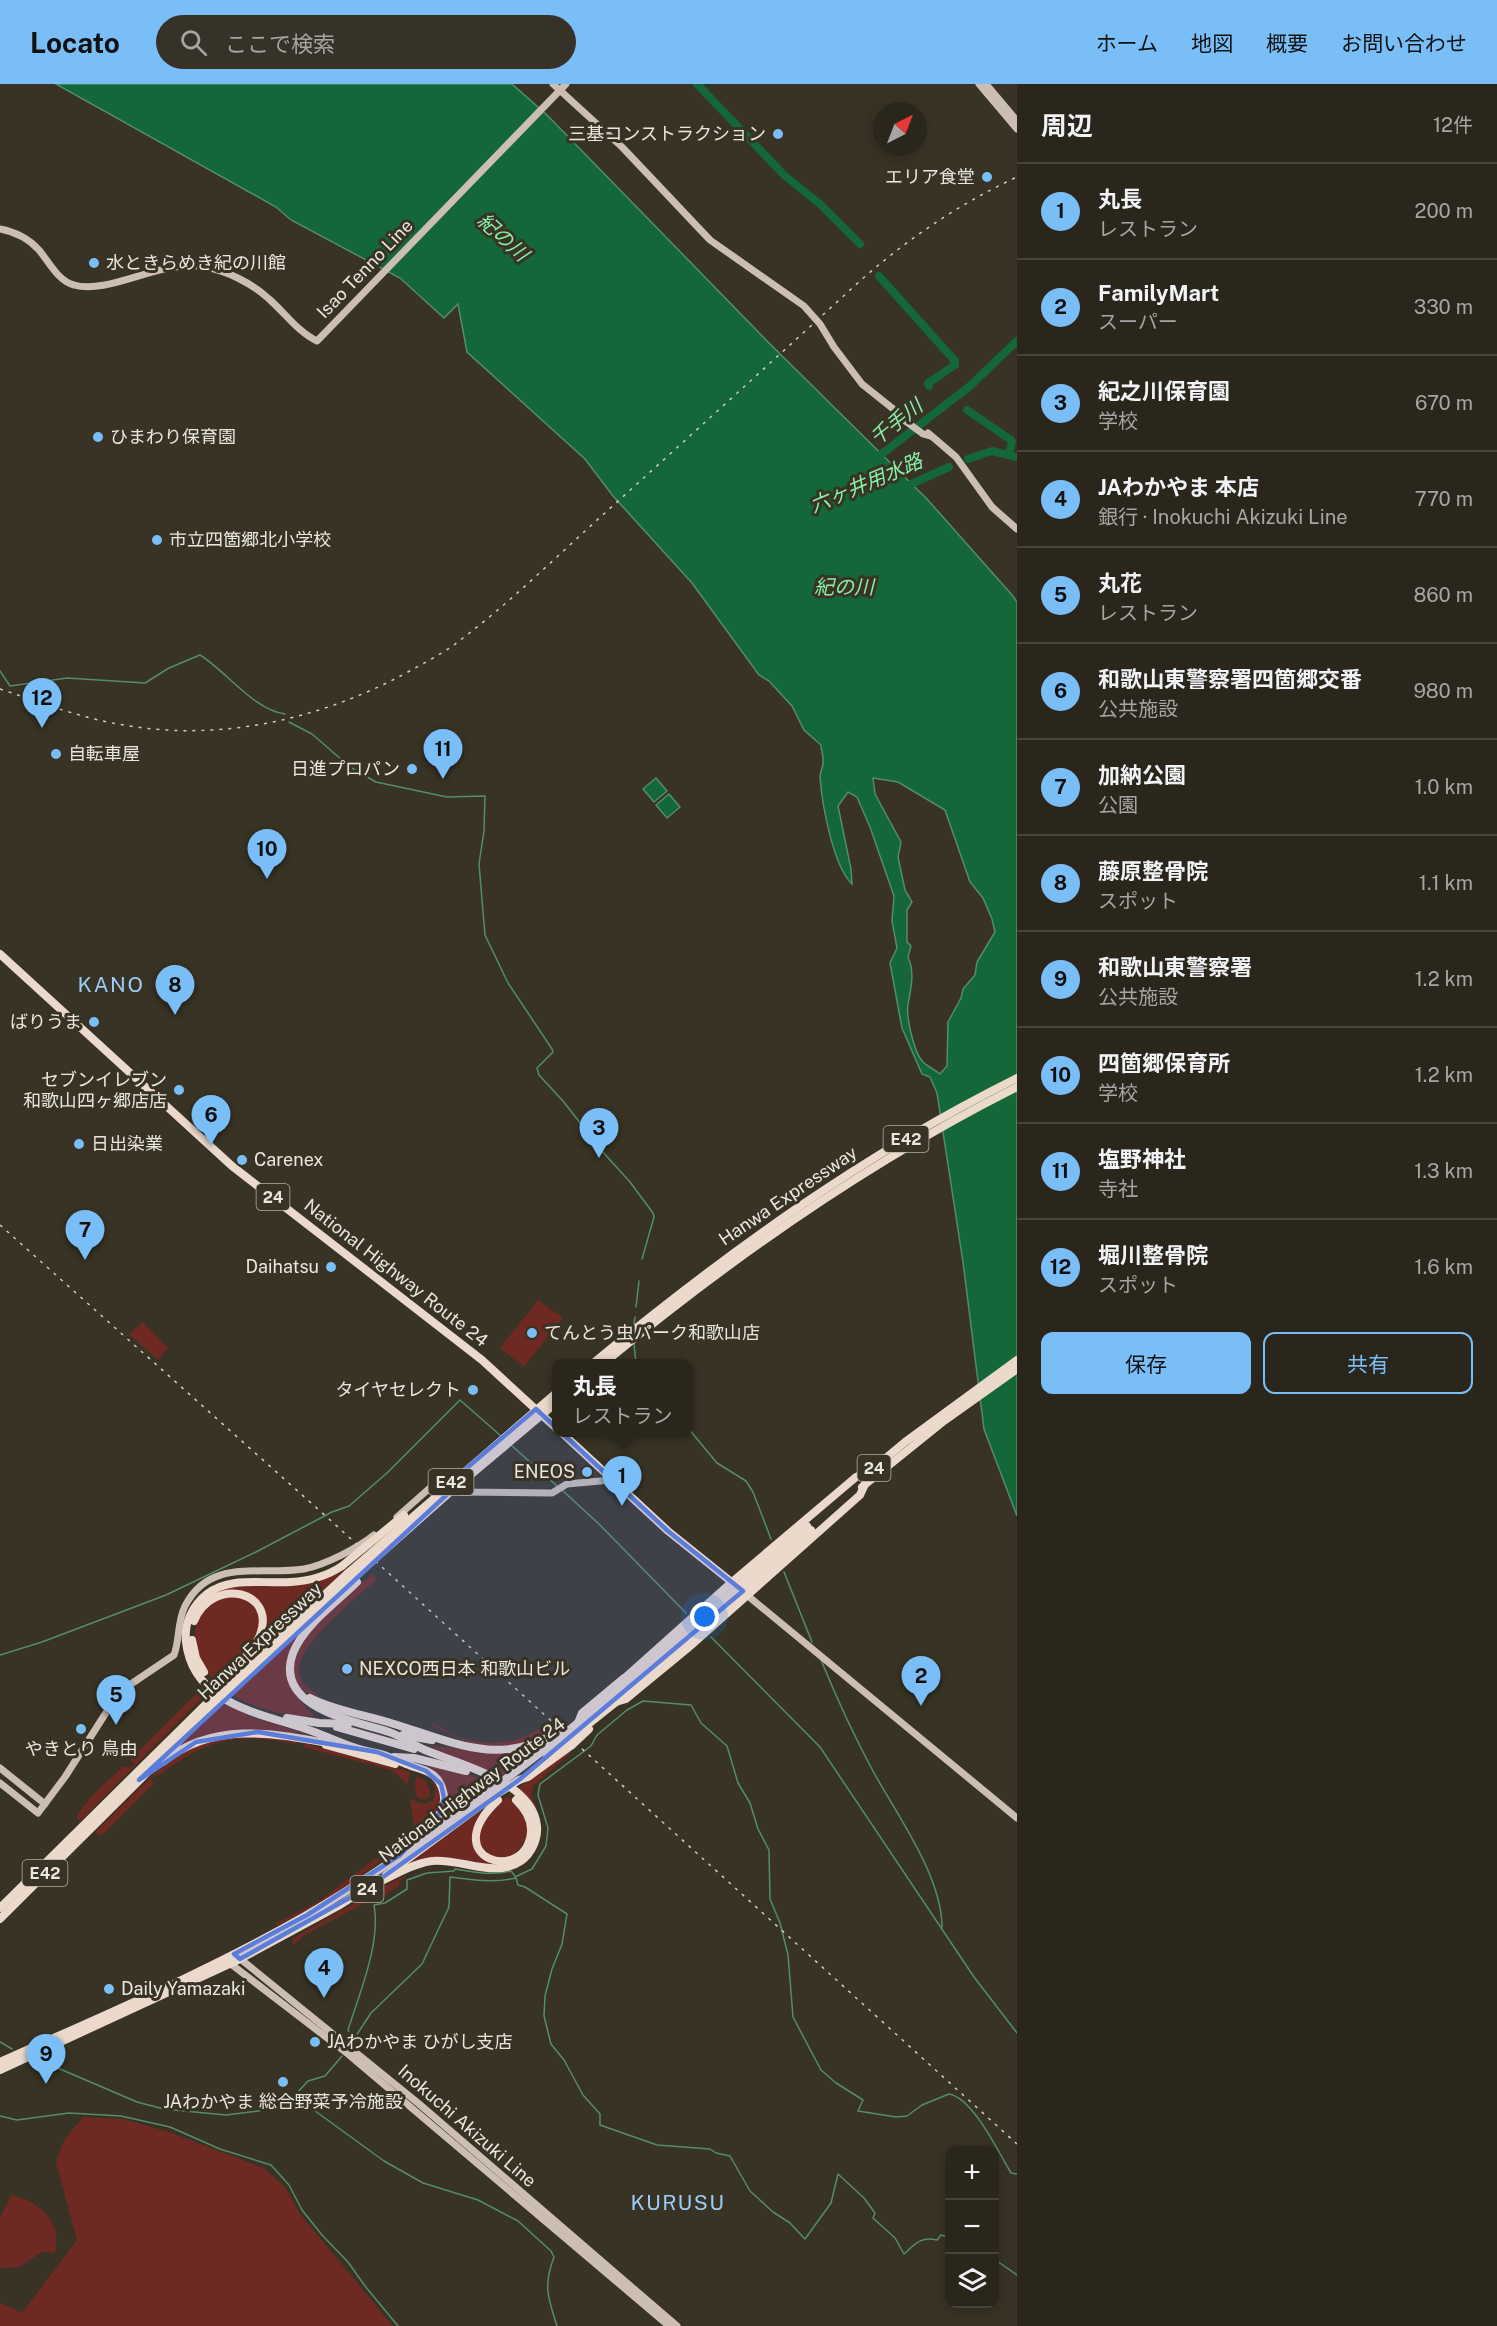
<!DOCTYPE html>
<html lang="ja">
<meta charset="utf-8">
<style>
:root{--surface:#2a261b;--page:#363228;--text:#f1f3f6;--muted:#a5a5a3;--line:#46433a;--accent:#7abef8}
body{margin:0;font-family:"Public Sans","Noto Sans JP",sans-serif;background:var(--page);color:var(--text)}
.controls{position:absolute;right:18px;bottom:18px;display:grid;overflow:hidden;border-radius:12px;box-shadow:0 3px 15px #0003}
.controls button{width:54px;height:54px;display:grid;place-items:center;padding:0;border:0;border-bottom:2px solid var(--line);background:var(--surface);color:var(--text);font:30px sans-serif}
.compass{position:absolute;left:873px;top:18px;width:54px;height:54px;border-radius:50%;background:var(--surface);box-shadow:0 3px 15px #0003;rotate:42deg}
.you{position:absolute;left:705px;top:1533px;width:21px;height:21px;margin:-15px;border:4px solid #fff;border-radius:50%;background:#1a73e8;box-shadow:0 0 0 9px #1a73e833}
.badge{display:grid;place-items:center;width:39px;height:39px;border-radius:50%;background:var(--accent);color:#111;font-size:20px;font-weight:700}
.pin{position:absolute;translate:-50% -50px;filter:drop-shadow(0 2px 3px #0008)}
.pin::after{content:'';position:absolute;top:32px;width:21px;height:18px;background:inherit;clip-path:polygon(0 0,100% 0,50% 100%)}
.popup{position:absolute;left:552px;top:1275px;width:141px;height:78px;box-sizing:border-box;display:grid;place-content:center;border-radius:12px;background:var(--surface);filter:drop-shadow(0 2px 4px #0005);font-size:20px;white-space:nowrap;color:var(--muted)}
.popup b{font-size:22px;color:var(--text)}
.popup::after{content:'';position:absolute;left:50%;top:100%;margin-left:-12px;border:12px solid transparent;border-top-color:var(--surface)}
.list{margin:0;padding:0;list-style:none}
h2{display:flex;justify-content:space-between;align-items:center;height:78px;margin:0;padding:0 24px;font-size:26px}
h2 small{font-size:20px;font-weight:400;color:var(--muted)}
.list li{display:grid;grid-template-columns:39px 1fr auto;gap:18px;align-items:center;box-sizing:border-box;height:96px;padding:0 24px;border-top:2px solid var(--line)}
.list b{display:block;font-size:22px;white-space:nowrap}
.list p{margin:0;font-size:20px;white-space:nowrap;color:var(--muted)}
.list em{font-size:20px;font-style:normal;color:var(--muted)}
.actions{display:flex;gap:12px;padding:18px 24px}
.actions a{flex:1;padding:14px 0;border:2px solid var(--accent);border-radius:12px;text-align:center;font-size:21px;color:var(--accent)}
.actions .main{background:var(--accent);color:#111}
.icon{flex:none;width:33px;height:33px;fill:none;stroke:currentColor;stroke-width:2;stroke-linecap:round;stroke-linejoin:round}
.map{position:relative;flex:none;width:1017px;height:2242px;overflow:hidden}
header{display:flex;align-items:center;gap:36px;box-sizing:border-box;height:84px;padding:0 30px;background:var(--accent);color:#111}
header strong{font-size:28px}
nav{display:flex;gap:33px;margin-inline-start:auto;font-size:21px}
.search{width:420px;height:54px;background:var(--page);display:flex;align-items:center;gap:15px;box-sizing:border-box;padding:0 21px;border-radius:33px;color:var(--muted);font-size:22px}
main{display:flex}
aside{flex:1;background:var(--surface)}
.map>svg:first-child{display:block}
</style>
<header>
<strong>Locato</strong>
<div class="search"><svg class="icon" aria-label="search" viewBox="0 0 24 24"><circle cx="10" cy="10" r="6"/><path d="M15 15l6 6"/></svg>ここで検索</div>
<nav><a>ホーム</a><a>地図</a><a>概要</a><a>お問い合わせ</a></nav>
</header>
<main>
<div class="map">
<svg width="1017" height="2242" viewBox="0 0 1017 2242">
<rect width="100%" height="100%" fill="#383324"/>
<g fill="#6e2a22">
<polygon points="538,1216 563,1234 524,1283 500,1264"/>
<polygon points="143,1238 168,1264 158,1276 129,1250"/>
<path d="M 350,1481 L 248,1575 L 265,1546 L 251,1510 C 235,1503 223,1507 208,1514 L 225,1504 L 338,1488 Z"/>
<path d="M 373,1489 L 376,1496 C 356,1514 290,1565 300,1593 C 303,1604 313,1605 319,1613 C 310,1612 301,1606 296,1598 C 278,1564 351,1509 373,1489 Z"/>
<path d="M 232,1512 C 237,1513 245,1515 249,1518 C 280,1541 233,1582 216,1598 C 197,1579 183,1542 210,1521 C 215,1516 225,1514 232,1512 Z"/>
<path d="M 309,1539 C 302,1549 294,1560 289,1571 C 280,1594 299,1618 315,1632 C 286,1633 257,1625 232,1611 Z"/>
<path d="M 203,1606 L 207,1608 L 201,1615 L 80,1737 L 77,1734 C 78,1723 113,1692 123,1683 L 131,1683 L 135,1680 L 130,1676 L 198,1608 Z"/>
<polygon points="224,1618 251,1633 311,1651 248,1646 173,1667"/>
<path d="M 433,1639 C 439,1642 444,1646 449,1649 C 479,1663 514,1662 541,1644 L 550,1649 C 506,1673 473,1664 432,1641 Z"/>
<path d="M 244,1650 L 297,1656 L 295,1660 C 237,1647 206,1656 159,1691 L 157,1690 L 151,1695 L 153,1700 L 104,1749 L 99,1751 L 95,1748 L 155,1689 L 191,1663 Z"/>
<polygon points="548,1658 500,1694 427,1661 488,1668 535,1662"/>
<polygon points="304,1659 407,1687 410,1689 407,1703 404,1697 392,1686 303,1663"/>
<polygon points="570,1666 570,1670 533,1702 531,1712 538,1726 518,1704"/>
<polygon points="425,1679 460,1686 491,1701 428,1749 444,1728 438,1690"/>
<path d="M 416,1692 C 425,1694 430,1701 430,1711 L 426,1715 L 420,1715 L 415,1710 Z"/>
<path d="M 430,1695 C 465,1722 404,1759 384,1774 L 384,1768 L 406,1751 L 414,1741 L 410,1715 C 420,1718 425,1725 434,1714 L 435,1703 Z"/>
<path d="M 508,1712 C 532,1734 536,1751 511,1773 L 493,1773 L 480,1761 L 479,1746 L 498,1720 Z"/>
<polygon points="489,1721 475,1763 502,1779 490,1781 453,1774 393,1789"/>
<polygon points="376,1774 381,1777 328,1815 276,1842 276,1839 318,1818"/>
<polygon points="405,1791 406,1793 399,1797 399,1802 380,1814 368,1817 303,1852 295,1860 292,1858 293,1854"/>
<polygon points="83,2033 123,2035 169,2048 264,2084 286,2104 300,2130 393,2242 0,2242 0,2219 22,2229 77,2156 56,2078 64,2056"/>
<path d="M 11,2111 C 30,2114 52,2129 56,2149 C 57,2155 56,2163 55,2169 L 42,2168 L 19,2183 L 0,2184 L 0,2134 Z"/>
</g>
<g fill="#146738" stroke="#548d6a" stroke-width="1.5" fill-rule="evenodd">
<path d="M 56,0 L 512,0 L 547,31 L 770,260 L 927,415 L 1012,511 L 1017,518 L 1017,1432 L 984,1345 L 963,1178 L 937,1009 L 930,993 L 922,990 L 902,944 L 890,879 L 897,864 L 892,837 L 894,812 L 870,743 L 857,713 L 848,708 L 838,722 L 851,785 L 852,800 C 833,782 822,720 820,693 C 820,688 823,684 823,679 C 824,673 821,666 821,661 L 804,646 L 792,622 L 769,597 L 759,591 L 692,499 L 613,412 L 585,375 L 467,268 L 458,220 L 444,234 L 400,194 L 291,136 L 276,123 ZM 873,694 L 898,698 L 945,726 L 970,798 L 983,814 L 992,835 L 995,848 L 977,878 L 975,891 L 963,905 L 961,914 L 948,938 L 947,982 L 940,990 C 935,986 929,983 924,979 C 914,970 906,933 908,920 C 911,905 915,888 908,873 L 911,862 L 907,858 L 907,826 L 912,818 L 905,806 L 898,773 L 901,758 L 875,710 Z"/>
<polygon points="656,694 667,707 654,718 643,705"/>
<polygon points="669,710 680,723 667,734 656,721"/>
</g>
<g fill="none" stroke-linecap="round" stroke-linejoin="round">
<g stroke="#548d6a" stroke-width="1.5">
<path d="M 0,587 L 10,602 L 67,594 L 145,599 L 169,584 L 200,571 C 226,587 255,627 285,630"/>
<polyline points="289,638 312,650 350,683 376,698 447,713 485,712 484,747 479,780 485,851 508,899 552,965 553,968 537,984 539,991 563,1017 599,1063"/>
<polyline points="601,1066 630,1098 653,1129 654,1133 642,1175"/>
<polyline points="636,1223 639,1197"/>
<polyline points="634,1240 635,1233"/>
<polyline points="634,1260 636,1280"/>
<polyline points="688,1344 717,1379 746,1397 753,1408 771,1455"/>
<polyline points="511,1361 557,1402"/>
<polyline points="563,1407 599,1440 686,1529"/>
<polyline points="784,1488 812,1558"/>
<polyline points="711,1553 820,1663 974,1893 1017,1949"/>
<polyline points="0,1571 42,1558 166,1511 256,1468 332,1428 349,1422 387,1389 460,1316 501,1352"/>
<path d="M 821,1576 C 837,1615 854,1652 874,1689 C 898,1732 942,1793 942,1843"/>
<path d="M 515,1793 L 532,1785 L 546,1762 L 548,1744 L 538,1711 L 540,1700 L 591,1662 L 597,1651 L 627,1626 L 643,1617 L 691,1621 L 701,1639 L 727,1662 L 738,1699 L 750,1719 L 758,1745 L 769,1766 L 770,1815 L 780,1839 L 788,1871 L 793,1933 L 821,1986 L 836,1999 L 863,2016 L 858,2027 L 896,2033 L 907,2032 L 922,2021 L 949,2010 C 973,2014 999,2069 1011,2089 L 1017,2090"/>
<path d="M 354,1954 L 348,1946 C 359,1910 381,1860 374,1821 L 385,1819 L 407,1805 L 407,1796 L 427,1789 L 454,1787 L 455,1785 C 473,1788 492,1792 511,1787 L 515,1792"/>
<polyline points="0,1958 12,1965"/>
<path d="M 352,1958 L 371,1929 L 422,1880 L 449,1823 L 450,1793 C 473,1796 494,1799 516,1794 L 518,1801 L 525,1803 L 567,1830 L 562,1860 L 552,1885 L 545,1912 L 544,1932 L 551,1960 L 564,1976 L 583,2011 L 600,2030 L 600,2041 L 657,2061 L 710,2065 L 716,2069 L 730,2072 L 750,2107 L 773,2128 L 790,2139 L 805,2155 L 831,2119 L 838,2090 L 864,2114 L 875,2129 L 873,2134 L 895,2154 L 904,2170 C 915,2160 921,2152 937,2156 L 941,2151 L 950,2154"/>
<path d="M 39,1976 L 137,2018 L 164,2025 L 226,2031 L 307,2021 L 384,2077 L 423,2099 L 478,2116 L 518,2137 L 551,2167 L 554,2173 C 543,2202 548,2214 557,2242"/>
<polyline points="268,2023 295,2011 308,1997 325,1992 342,1972"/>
<polyline points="0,2032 17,2036 69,2029 121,2032 170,2043 220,2065 271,2081 289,2101 302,2126 322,2151 348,2178 365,2202 398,2242"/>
<polyline points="994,2175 1017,2191"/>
</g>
<g stroke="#146738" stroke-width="8">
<polyline points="697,0 784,91 821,121 860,160"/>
<polyline points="879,192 955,277 955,281 928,299 929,302"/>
<polyline points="967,326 1011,356 1012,358 1009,370"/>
<polyline points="968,375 992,367 1017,373"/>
<polyline points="874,376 970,302 1017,257"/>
<polyline points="903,404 949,383"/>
</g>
<g stroke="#ccbeb3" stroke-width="7">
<polyline points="553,0 622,63 710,156 804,222 820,240 834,263 862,300 902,332 904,336 923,350 930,352"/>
<polyline points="979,0 1017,45"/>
<polyline points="986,0 1017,37"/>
<path d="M 0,145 C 16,148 28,154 39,166 C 49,178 58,197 74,201 C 110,211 160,175 204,183 C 226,186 253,200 269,215 C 285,229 298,248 317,257 L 566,0"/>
<polyline points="928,349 956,373 992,423 1017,445"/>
<polyline points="397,1433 440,1395 462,1408 552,1409 567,1400 611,1396"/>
<polyline points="748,1512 1017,1734"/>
<polyline points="0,1684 45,1720"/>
<path d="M 0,1699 L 38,1729 L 65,1693 L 116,1613 L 128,1602 L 174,1571 C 180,1555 177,1538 185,1522 C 210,1473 260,1492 304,1485 C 325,1481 358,1464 374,1451"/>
<polyline points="238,1873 418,2019 677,2242"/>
<polyline points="227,1877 348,1970 669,2242"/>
</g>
<g stroke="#ebd9cc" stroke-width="8">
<polyline points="0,870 232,1082 482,1276 556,1344"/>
<path d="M 592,1280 C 725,1170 862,1071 1017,994"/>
<path d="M 603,1280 C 731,1174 868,1078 1017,1003"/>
<polyline points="561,1348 668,1447 734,1500"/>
<polyline points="869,1388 905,1358 1017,1276"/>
<polyline points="862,1403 944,1337 1017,1285"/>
<path d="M 342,1482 C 327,1492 309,1497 291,1498 C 263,1500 230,1492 207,1510 C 192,1522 184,1539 186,1558 C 193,1620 260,1629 306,1645 C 322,1650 337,1658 353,1663 C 363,1667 373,1668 384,1671 C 392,1674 400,1678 409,1681 C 416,1684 424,1685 430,1689 C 437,1693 441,1699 443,1707 C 451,1735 414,1752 400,1771"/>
<path d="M 357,1498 C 336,1519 304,1541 293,1569 C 273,1624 355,1637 389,1648 C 401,1652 413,1661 425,1666 C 458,1680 533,1697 537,1742 C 538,1755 532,1769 521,1777 C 495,1795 461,1774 432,1777 C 410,1780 390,1794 369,1803"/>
<path d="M 194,1537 C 212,1492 277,1506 260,1551 C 253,1568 237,1582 225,1594"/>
<polyline points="192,1556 196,1574 204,1588"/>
<polyline points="230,1598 348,1489"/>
<polyline points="236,1602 352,1495"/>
<polyline points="622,1602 627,1592 732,1498 856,1393 872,1385"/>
<path d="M 310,1614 C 336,1627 366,1631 394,1640 C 450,1657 500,1684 556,1648"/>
<polyline points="616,1618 626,1615 688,1564 860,1411 865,1400"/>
<polyline points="287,1634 319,1639 348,1640"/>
<polyline points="578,1639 582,1629 624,1594"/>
<polyline points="337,1643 414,1665"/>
<polyline points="403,1651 432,1656"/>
<polyline points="326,1661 395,1680"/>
<polyline points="394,1673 414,1674 466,1687"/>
<polyline points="547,1673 567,1657"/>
<path d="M 163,1678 C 213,1637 273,1649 332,1660"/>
<polyline points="511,1691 562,1652"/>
<polyline points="519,1696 528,1693 572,1661"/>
<path d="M 498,1716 C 435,1775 526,1802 531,1748 C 532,1735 525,1725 516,1716"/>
<polyline points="386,1791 492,1713"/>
<polyline points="0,1824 208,1618"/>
<polyline points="0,1835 214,1622"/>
<path d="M 0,1978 C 102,1932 207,1888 305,1832 C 368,1796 428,1753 487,1709"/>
<polyline points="0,1986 240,1875 340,1821 373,1800"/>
</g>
<g stroke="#d1cec4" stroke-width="1.5" stroke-dasharray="3 6" stroke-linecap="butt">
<path d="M 0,605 C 39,618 78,633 118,640 C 217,659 319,636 406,589 C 426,578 446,568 463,554 C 513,516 559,470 606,428 C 691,351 776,274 861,196 C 909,154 959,120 1017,93"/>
<polyline points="0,1141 329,1435 1017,2060"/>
</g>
<g stroke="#ebd9cc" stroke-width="8">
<polyline points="342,1482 404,1431"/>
<polyline points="348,1489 556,1309"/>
<polyline points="352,1495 449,1409 556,1319"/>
<polyline points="208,1618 230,1598"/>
<polyline points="214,1622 236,1602"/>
<polyline points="562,1652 693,1543 807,1442"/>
<polyline points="567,1657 616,1618 811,1446"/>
<polyline points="572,1661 589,1645"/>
<polyline points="487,1709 511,1691"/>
<polyline points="492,1713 519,1696"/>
</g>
</g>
<path fill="#5a7cda" fill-opacity="0.2" stroke="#5a7cda" stroke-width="4.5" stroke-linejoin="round" d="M 536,1325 L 668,1447 L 743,1507 L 519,1696 L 369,1803 L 240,1875 L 234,1870 L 307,1831 L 400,1771 L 438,1732 L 444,1714 L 441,1700 L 426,1687 L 377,1668 L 258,1648 L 196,1658 L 139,1696 L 454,1404 L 448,1400 Z"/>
<g fill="#7abef8" stroke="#383324" stroke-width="2">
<circle cx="778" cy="50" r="6"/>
<circle cx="987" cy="93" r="6"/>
<circle cx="94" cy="179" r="6"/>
<circle cx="98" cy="353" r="6"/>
<circle cx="157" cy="456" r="6"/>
<circle cx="56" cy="670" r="6"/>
<circle cx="412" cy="685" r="6"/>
<circle cx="94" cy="938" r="6"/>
<circle cx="179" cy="1006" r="6"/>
<circle cx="79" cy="1060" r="6"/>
<circle cx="242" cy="1076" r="6"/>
<circle cx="331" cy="1183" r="6"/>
<circle cx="532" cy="1249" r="6"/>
<circle cx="473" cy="1306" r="6"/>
<circle cx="587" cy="1388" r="6"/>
<circle cx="347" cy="1585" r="6"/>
<circle cx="81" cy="1645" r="6"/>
<circle cx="109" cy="1905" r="6"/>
<circle cx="315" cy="1958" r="6"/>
<circle cx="283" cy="1998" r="6"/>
</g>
<g text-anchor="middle" stroke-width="6" stroke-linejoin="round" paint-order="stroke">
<g fill="#383324" stroke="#b4b0a6" stroke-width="1.5">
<rect x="883.5" y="1042" width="45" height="26" rx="4.5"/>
<rect x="256.5" y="1100" width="33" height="26" rx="4.5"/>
<rect x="857.5" y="1371" width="33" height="26" rx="4.5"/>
<rect x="428.5" y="1385" width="45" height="26" rx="4.5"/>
<rect x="22.5" y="1776" width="45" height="26" rx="4.5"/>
<rect x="350.5" y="1792" width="33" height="26" rx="4.5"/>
</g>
<g font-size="16" font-weight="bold" fill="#e9e6dd">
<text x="906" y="1061">E42</text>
<text x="273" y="1119">24</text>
<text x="874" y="1390">24</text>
<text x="451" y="1404">E42</text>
<text x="45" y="1795">E42</text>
<text x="367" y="1811">24</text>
</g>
<g font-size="18" fill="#e9e6dd" stroke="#383324" text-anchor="start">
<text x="766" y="56" text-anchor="end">三基コンストラクション</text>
<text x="975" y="99" text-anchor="end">エリア食堂</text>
<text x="106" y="185">水ときらめき紀の川館</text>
<text x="110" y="359">ひまわり保育園</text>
<text x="169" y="462">市立四箇郷北小学校</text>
<text x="68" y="676">自転車屋</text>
<text x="400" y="691" text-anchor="end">日進プロパン</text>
<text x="82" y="944" text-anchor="end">ばりうま</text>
<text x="167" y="1002" text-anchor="end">セブンイレブン<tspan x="167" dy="21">和歌山四ヶ郷店店</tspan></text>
<text x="91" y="1066">日出染業</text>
<text x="254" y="1082">Carenex</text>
<text x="319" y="1189" text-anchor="end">Daihatsu</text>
<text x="544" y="1255">てんとう虫パーク和歌山店</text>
<text x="461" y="1312" text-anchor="end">タイヤセレクト</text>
<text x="575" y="1394" text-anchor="end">ENEOS</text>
<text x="359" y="1591">NEXCO西日本 和歌山ビル</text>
<text x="81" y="1671" text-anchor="middle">やきとり 鳥由</text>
<text x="121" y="1911">Daily Yamazaki</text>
<text x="327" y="1964">JAわかやま ひがし支店</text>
<text x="283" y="2024" text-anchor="middle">JAわかやま 総合野菜予冷施設</text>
</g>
<g font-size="18" fill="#e9e6dd" stroke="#383324">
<text transform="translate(365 185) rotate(-46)" y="6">Isao Tenno Line</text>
<text transform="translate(788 1112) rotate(-34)" y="6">Hanwa Expressway</text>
<text transform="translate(396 1189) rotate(38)" y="6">National Highway Route 24</text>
<text transform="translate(260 1557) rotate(-43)" y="6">Hanwa Expressway</text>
<text transform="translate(472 1706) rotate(-37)" y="6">National Highway Route 24</text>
<text transform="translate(467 2042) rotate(41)" y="6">Inokuchi Akizuki Line</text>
</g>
<g font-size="20" font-style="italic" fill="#88eea8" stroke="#383324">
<text transform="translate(503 153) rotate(42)" y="7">紀の川</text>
<text transform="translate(896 338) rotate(-38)" y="7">千手川</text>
<text transform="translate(866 399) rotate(-23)" y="7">六ヶ井用水路</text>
<text x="844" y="510">紀の川</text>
</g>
<g font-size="21" letter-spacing="1.5" fill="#9bccf8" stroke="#383324">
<text x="111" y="908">KANO</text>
<text x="678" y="2126">KURUSU</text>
</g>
</g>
</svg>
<div class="controls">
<button>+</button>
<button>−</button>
<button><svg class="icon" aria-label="layers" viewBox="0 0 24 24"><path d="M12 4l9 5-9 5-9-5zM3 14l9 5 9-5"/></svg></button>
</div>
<svg class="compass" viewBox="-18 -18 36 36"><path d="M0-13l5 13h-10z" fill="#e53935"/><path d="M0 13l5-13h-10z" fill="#a5a5a3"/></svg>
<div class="you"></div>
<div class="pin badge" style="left:622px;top:1422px">1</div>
<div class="popup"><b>丸長</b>レストラン</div>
<div class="pin badge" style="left:921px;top:1622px">2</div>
<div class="pin badge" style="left:599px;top:1074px">3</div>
<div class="pin badge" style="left:324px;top:1914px">4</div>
<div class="pin badge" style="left:116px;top:1641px">5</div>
<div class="pin badge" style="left:211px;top:1061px">6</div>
<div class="pin badge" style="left:85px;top:1176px">7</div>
<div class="pin badge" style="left:175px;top:931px">8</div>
<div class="pin badge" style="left:46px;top:2000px">9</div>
<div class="pin badge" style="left:267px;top:795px">10</div>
<div class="pin badge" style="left:443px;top:695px">11</div>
<div class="pin badge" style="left:42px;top:644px">12</div>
</div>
<aside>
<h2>周辺<small>12件</small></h2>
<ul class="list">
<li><span class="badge">1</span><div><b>丸長</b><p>レストラン</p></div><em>200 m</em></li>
<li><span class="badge">2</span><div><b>FamilyMart</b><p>スーパー</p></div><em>330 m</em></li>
<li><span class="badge">3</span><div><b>紀之川保育園</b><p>学校</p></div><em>670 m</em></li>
<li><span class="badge">4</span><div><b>JAわかやま 本店</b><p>銀行 · Inokuchi Akizuki Line</p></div><em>770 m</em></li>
<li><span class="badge">5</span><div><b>丸花</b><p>レストラン</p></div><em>860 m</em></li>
<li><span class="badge">6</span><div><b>和歌山東警察署四箇郷交番</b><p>公共施設</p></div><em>980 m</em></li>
<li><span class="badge">7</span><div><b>加納公園</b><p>公園</p></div><em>1.0 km</em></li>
<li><span class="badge">8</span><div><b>藤原整骨院</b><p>スポット</p></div><em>1.1 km</em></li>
<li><span class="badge">9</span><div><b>和歌山東警察署</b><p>公共施設</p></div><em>1.2 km</em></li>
<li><span class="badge">10</span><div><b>四箇郷保育所</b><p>学校</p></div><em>1.2 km</em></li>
<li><span class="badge">11</span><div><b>塩野神社</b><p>寺社</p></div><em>1.3 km</em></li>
<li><span class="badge">12</span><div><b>堀川整骨院</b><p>スポット</p></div><em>1.6 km</em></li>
</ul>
<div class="actions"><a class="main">保存</a><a>共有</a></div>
</aside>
</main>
